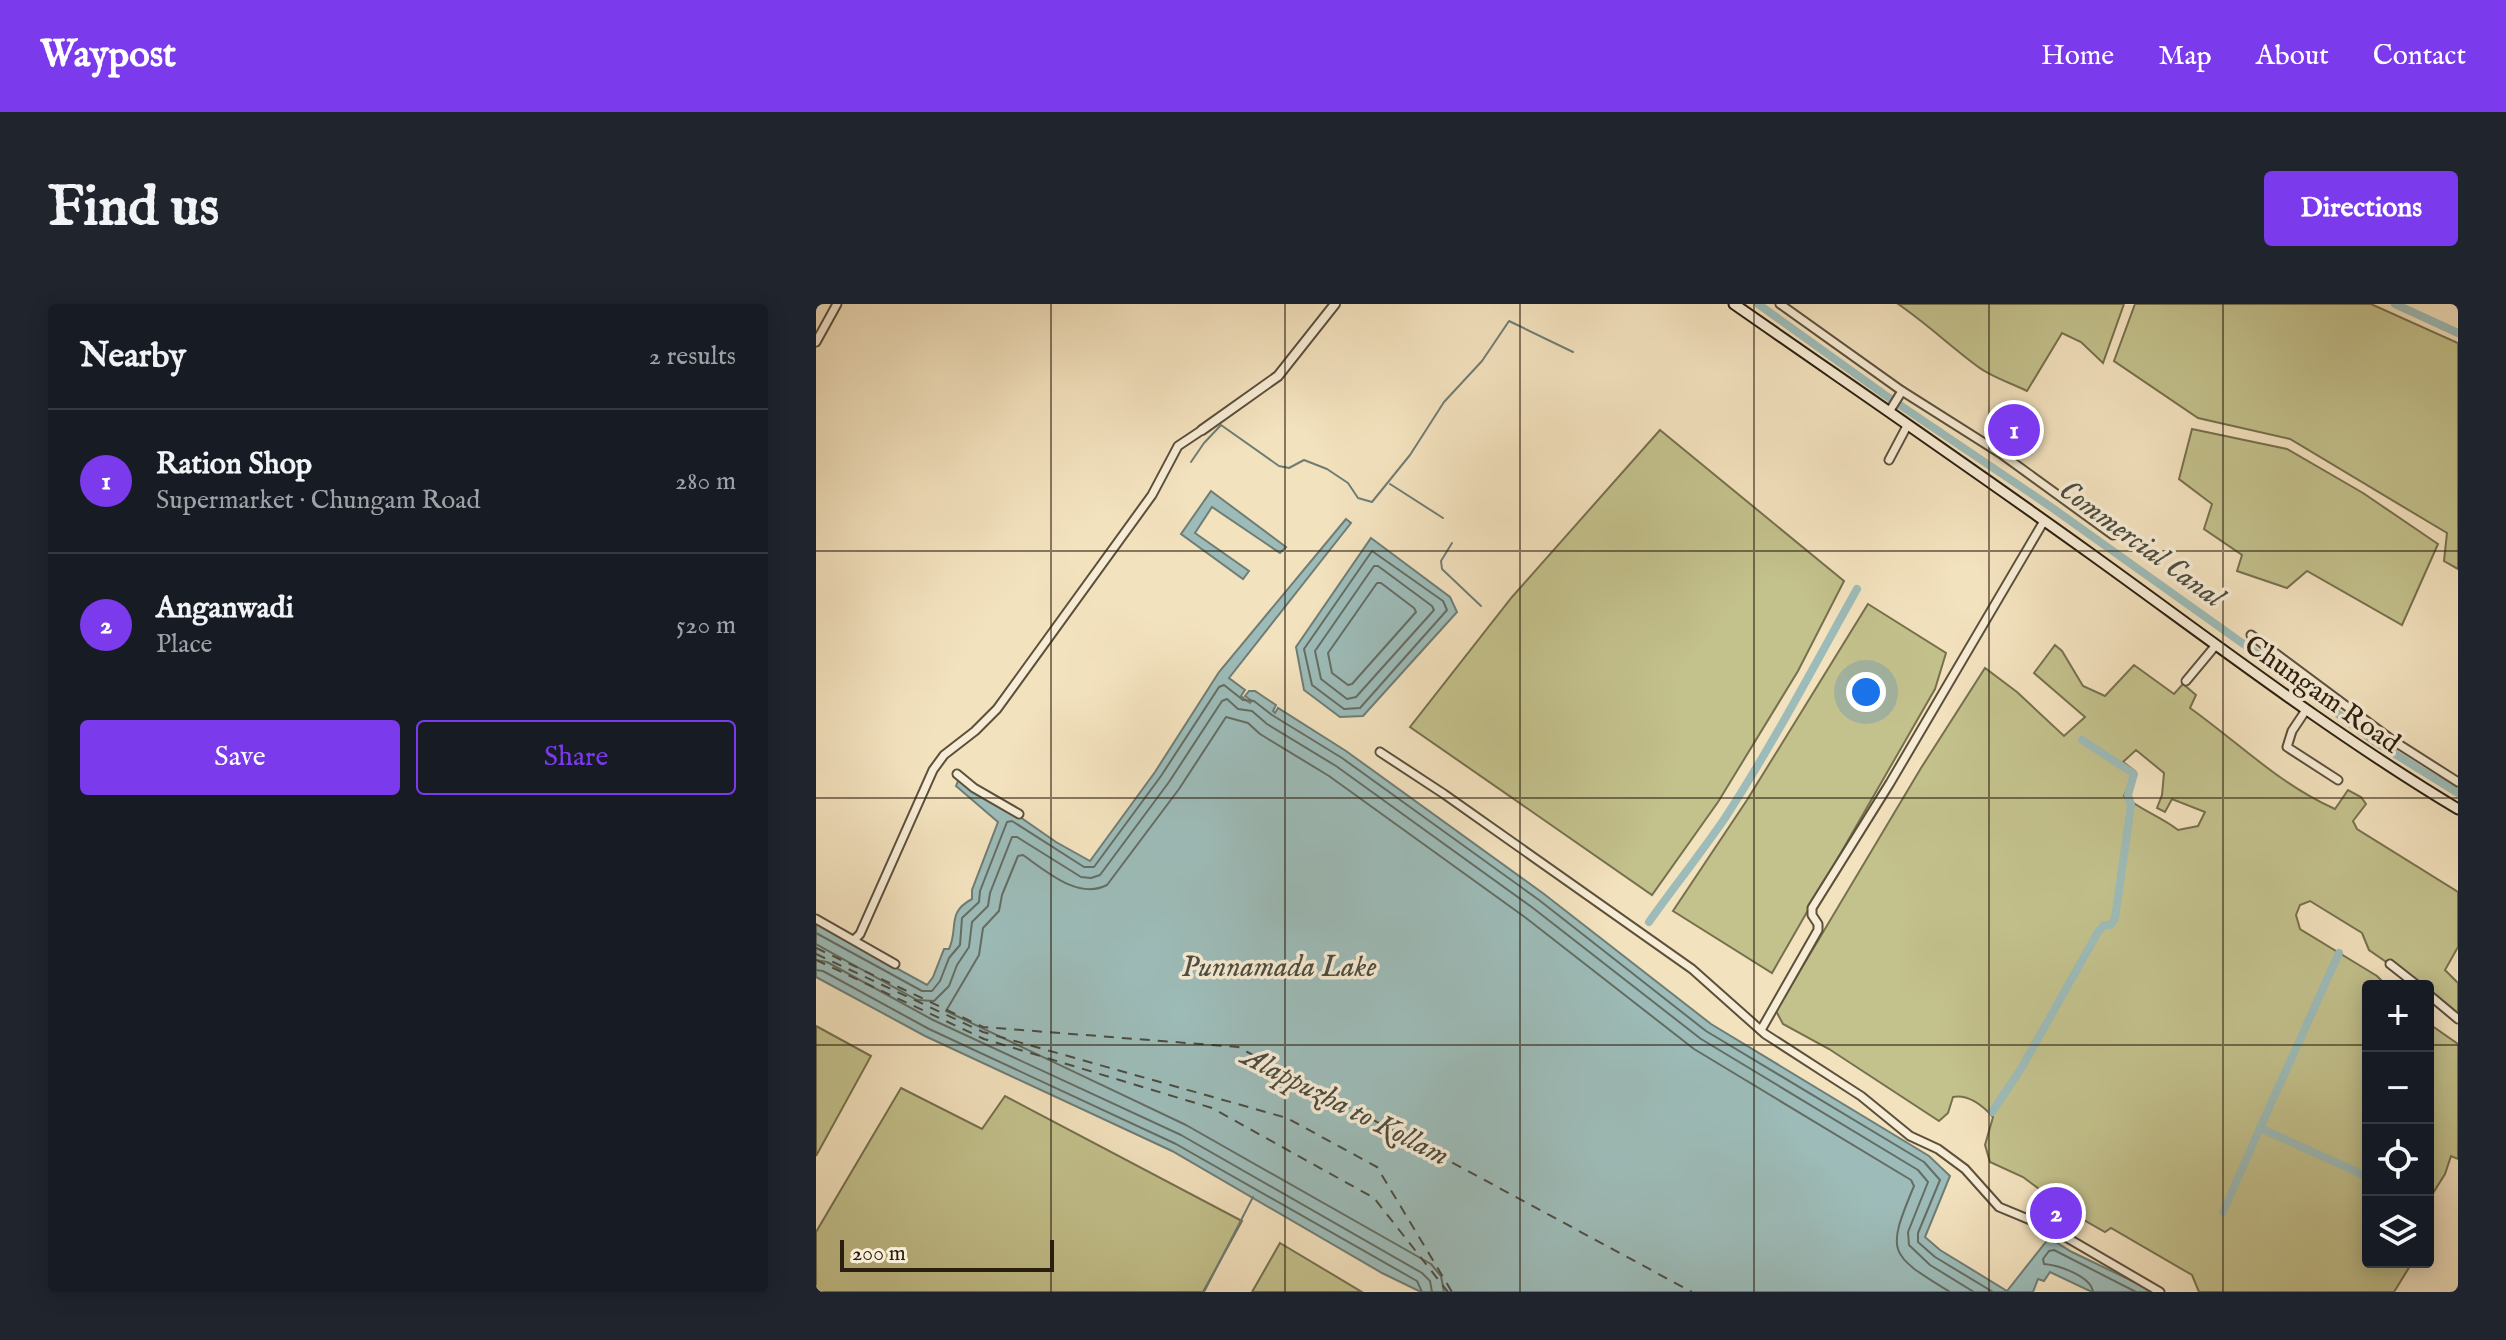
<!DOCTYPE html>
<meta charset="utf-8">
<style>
:root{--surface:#171b24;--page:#20242c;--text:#f1f3f6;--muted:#9ea1a6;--line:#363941;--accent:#7c3aed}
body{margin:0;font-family:"IM FELL English",serif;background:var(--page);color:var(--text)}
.controls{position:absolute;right:24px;bottom:24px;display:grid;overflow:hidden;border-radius:8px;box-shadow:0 4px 20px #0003}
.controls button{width:72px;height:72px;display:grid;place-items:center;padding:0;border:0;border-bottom:2px solid var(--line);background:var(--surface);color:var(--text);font:40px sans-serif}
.scale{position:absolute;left:24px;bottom:20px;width:214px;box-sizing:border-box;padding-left:8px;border:4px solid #2a1e0f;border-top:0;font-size:22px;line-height:28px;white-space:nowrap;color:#2a1e0f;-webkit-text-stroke:6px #f7ecd5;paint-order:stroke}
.you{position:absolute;left:1050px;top:388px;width:28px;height:28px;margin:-20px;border:6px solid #fff;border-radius:50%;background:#1a73e8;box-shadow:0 0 0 12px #1a73e833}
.badge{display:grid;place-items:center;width:52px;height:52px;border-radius:50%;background:var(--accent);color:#fff;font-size:26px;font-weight:700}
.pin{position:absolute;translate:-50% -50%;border:4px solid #fff;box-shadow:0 2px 8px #0006}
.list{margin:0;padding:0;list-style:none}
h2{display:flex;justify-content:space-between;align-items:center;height:104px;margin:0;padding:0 32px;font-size:34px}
h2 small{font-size:26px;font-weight:400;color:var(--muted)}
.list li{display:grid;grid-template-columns:52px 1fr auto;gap:24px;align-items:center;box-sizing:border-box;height:144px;padding:0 32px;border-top:2px solid var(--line)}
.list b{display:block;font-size:30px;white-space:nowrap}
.list p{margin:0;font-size:26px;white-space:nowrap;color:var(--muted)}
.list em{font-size:26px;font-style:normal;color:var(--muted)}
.actions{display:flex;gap:16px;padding:24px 32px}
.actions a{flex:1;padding:18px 0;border:2px solid var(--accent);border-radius:8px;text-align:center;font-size:28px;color:var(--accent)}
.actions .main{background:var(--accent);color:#fff}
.icon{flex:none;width:44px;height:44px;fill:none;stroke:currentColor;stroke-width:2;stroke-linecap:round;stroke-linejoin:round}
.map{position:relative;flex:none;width:1642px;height:988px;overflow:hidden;border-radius:8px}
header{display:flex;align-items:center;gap:48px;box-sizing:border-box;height:112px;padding:0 40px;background:var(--accent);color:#fff}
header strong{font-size:38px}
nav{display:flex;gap:44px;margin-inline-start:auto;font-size:28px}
.intro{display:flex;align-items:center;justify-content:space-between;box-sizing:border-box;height:192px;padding:0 48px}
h1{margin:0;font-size:56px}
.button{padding:20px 36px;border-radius:8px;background:var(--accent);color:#fff;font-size:28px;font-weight:700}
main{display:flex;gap:48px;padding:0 48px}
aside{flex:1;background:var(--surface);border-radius:8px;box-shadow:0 4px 20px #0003}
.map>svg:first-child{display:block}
</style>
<header>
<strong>Waypost</strong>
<nav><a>Home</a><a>Map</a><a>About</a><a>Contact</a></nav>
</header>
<div class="intro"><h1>Find us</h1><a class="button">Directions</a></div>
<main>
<aside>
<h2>Nearby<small>2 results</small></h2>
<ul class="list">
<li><span class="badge">1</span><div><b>Ration Shop</b><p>Supermarket · Chungam Road</p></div><em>280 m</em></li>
<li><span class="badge">2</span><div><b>Anganwadi</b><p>Place</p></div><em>520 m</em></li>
</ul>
<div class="actions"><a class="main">Save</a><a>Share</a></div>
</aside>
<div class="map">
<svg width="1642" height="988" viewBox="0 0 1642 988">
<rect width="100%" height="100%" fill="#f3e2be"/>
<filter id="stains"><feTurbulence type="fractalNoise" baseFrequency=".0025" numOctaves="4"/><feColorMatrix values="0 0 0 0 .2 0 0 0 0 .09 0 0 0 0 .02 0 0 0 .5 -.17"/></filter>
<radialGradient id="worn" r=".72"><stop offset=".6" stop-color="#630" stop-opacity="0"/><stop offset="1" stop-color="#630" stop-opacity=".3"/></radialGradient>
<g fill="#c3c18c" stroke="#76704e" stroke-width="2" fill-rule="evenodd">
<path d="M 1082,0 L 1308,0 L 1287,59 L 1265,38 L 1246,29 L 1211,87 C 1195,79 1175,73 1161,62 C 1134,42 1110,19 1082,0 Z"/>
<polygon points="1319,0 1555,0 1642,39 1642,265 1628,257 1631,229 1474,135 1382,114 1298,57"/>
<polygon points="1376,125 1471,145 1547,189 1622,240 1586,321 1491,267 1471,284 1421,267 1426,251 1388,225 1396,200 1363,175"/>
<polygon points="844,126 1028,277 982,367 902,498 836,591 594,423 696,293"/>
<polygon points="1052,300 1130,349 1119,385 956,669 857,607 931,496"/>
<path d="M 1239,341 L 1246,347 L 1267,382 L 1289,392 L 1318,361 L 1358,390 L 1367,380 L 1380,391 L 1374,404 C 1423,439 1463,480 1519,505 L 1532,486 L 1545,493 L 1550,500 L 1537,517 L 1541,525 L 1642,588 L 1642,643 L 1629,666 L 1642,679 L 1642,712 L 1612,688 L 1612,682 L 1605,682 L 1553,646 L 1546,629 L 1494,597 L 1484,601 L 1480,611 L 1484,625 L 1561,672 L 1571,682 L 1552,682 L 1552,958 L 1589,958 L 1594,962 L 1578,988 L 1383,988 L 1376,971 L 1295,924 L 1289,928 L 1261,912 L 1264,902 L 1240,886 L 1234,893 L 1207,873 L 1174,858 L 1169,841 L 1177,813 C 1167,802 1153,790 1137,793 L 1132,809 L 1123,817 L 1013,745 L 967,720 L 960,707 L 1105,464 L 1169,364 L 1201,388 L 1248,432 L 1269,413 L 1218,369 ZM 1320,446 L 1348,469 L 1346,491 L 1341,504 L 1349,508 L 1356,495 L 1389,508 L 1382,522 L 1362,526 C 1344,512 1326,507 1308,492 L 1319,467 L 1307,458 Z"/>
<polygon points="1612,719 1642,740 1642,855 1635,852 1629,870 1612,897"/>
<polygon points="0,722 55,752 0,852"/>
<polygon points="85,784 166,825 189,792 426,917 387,988 0,988 0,928"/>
<polygon points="464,939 546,988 436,988"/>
</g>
<g fill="#9dbcb9" stroke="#6f7d75" stroke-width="2">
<polygon points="395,187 470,243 464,249 396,203 379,229 433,267 427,275 365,230"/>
<path d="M 530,215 L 535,219 L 413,374 L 429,386 L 425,392 L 434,399 L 436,397 L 429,392 L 433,387 L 439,387 L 460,401 L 457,407 L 459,409 L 462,404 L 530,447 L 728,590 L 895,720 L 1113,852 L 1134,872 L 1109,933 L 1124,946 L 1191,987 L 1233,934 L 1256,948 L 1339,988 L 1276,988 L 1234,968 L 1228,977 L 1222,975 L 1217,988 L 605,988 L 566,969 L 356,847 L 109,732 L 0,673 L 0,620 L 111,681 L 117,673 L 128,645 L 133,645 C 143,623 130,609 156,595 L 156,586 L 182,518 L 140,482 L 142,477 L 149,475 L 240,538 L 274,557 L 339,468 L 403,368 Z"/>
<polygon points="555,234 634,293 641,308 547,412 524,413 488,386 480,343"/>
</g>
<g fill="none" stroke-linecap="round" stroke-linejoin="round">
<g stroke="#646d64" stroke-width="2">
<polygon points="556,247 627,297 631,306 544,404 528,405 496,381 488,345"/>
<polygon points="558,262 562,262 616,302 618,306 540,393 531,395 505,375 499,347"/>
<polygon points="561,279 565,279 598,304 600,308 536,380 532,381 516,369 512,349"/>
<polyline points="0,629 106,687 116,687 124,677 133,654 144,641 146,614 163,598 164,587 191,518 196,517 268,563 278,563 345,472 403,383 408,381 427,396 438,397 456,411 526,454 723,596 890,727 1108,858 1124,876 1102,929 1102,938 1119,953 1177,988"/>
<polyline points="0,640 101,696 118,697 133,682 141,661 153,643 156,618 172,602 174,589 196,533 201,533 265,573 275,574 284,571 353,478 406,397 411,395 422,405 436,407 451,420 520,462 717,604 885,735 1102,866 1112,878 1092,928 1093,941 1114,961 1158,988"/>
<polyline points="0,656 11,658 117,716 365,831 606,969 614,977 616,988"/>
<polyline points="0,666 7,667 113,725 360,840 601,977 606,988"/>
<path d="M 628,988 L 625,972 L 615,960 L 370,821 L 130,707 L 163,651 L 167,624 L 183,607 L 186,591 L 202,552 L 207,551 C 230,567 262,596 291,581 L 363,485 L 410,413 L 432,419 L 444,430 L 513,472 L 710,614 L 878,745 L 1095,876 L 1098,882 C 1070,949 1072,950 1134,988"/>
<path d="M 1277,988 C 1275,972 1242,961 1228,960 L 1227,955 L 1233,947 L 1238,946 L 1320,988"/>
</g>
<g stroke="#6f7d75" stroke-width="2">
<polyline points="375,158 388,139 405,121 463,162 473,164 488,156 511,165 532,179 542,194 556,198 594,151 628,98 666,57 693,17 757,48"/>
<polyline points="574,180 627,214"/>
<polyline points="636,239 625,257 626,265 665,302"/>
<polyline points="388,988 437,893"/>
</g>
<g stroke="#9dbcb9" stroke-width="8">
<polyline points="942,0 1069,91 1235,203 1457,361 1558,437 1642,489"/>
<polyline points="1579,0 1642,29"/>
<path d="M 833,618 C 858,583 885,549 909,514 C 957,440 998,362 1041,285"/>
<polyline points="1176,808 1206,763 1282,628 1288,621 1295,621 1299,614 1315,501 1312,491 1318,470 1266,436"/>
<polyline points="1444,824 1523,649"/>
<polyline points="1407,908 1444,824 1552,873"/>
</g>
<g stroke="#4c4d42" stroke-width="2" stroke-dasharray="10 8" stroke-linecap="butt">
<polyline points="0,644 167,723 422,743 876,988"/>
<polyline points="0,650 167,728 471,814 561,863 636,988"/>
<polyline points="0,656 168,735 396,804 558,894 632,988"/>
</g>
<defs>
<g id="minor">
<polyline points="964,0 1086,87 1184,149 1297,231"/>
<polyline points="0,38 21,0"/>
<polyline points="1073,108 1086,87"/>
<polyline points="1073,156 1091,122"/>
<polyline points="1435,331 1576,436 1642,478"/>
<polyline points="1370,377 1400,341"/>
<polyline points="1490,406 1476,427 1471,443 1522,476"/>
<polyline points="564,448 628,490 876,665 949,730 1045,792 1094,832 1122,845 1149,865 1183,903 1236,925 1344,988"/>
<polyline points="141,470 158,484 203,510"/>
<polyline points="0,615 79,660"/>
<polyline points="39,635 44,630 117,466 128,451 159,427 181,405 336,191 362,142 386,126"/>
<polyline points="1574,660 1602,682"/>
<polyline points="1612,690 1642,715"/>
<polyline points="945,726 1002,626 1002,620 996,611 996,604 1074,479 1228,217"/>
</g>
<polyline id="tertiary" points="386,126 462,72 519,0"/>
<path id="secondary" d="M 918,0 C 1037,83 1157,165 1275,250 C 1396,337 1514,428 1642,505"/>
</defs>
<use href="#minor" stroke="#5c4f3b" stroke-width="11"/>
<use href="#tertiary" stroke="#5c4f3b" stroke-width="12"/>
<use href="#secondary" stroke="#2a1e0f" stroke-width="13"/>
<use href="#minor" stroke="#f7ecd5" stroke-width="7"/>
<use href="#tertiary" stroke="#f7ecd5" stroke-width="8"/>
<use href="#secondary" stroke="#f7ecd5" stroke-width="9"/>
</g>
<path fill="none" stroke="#2a1e0f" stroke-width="2" stroke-opacity="0.55" d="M 235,0 L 235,988M 469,0 L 469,988M 704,0 L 704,988M 938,0 L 938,988M 1173,0 L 1173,988M 1407,0 L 1407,988M 0,247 L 1642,247M 0,494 L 1642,494M 0,741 L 1552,741M 1612,741 L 1642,741"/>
<g text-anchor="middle" stroke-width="7" stroke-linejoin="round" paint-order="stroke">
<g font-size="28" fill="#2a1e0f" stroke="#f7ecd5">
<text transform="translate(1507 389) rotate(35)" y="10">Chungam Road</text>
</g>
<g font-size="30" font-style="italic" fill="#4c4d42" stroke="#f7ecd5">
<text transform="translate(1326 239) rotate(36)" y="10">Commercial Canal</text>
<text x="463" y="672">Punnamada Lake</text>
<text transform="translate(530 801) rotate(27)" y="10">Alappuzha to Kollam</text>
</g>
</g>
<rect width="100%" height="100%" filter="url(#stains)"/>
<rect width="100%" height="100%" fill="url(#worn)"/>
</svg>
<div class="controls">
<button>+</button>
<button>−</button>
<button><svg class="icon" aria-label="locate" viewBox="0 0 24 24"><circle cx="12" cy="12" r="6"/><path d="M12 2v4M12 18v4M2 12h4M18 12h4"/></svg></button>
<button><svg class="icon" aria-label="layers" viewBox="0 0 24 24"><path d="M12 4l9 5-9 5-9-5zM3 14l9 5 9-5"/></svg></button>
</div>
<div class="scale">200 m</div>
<div class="you"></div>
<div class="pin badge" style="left:1198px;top:126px">1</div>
<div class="pin badge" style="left:1240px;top:909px">2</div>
</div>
</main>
